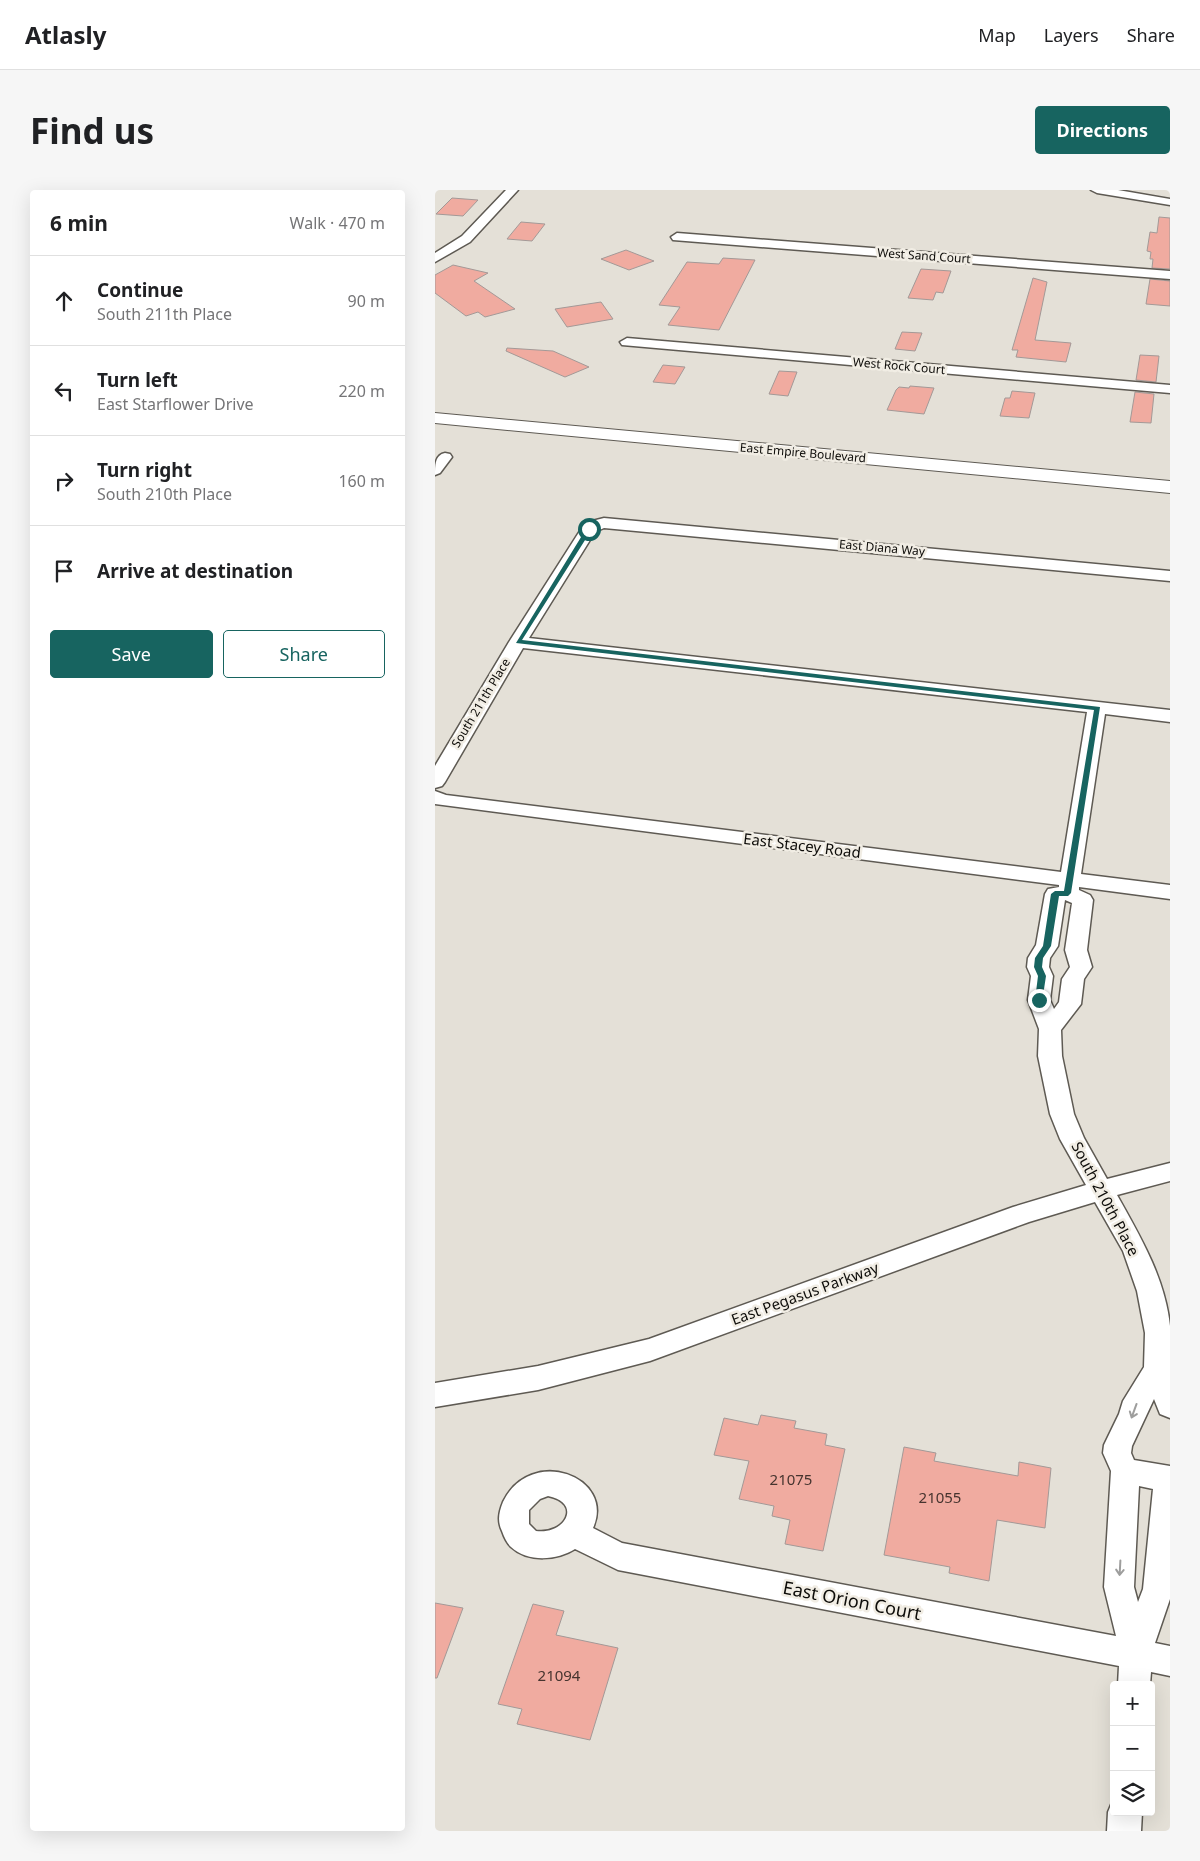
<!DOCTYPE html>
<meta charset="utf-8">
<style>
:root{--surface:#fff;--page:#f6f6f6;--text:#202124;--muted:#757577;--line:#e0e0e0;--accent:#176460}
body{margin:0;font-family:"Noto Sans",sans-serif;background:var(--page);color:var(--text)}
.controls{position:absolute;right:15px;bottom:15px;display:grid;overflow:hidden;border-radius:5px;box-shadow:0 5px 20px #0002}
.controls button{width:45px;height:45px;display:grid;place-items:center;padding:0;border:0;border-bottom:1px solid var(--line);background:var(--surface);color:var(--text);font:25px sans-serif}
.stop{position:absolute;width:15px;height:15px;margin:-11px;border:4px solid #176460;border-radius:50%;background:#fff}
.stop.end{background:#176460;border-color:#fff;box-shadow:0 1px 5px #0008}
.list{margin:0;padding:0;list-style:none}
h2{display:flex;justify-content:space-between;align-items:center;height:65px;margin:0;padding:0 20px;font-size:21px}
h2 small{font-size:16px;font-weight:400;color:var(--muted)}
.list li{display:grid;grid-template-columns:32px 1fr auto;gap:15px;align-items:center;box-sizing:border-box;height:90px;padding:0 20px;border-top:1px solid var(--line)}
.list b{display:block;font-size:19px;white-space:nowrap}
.list p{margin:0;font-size:16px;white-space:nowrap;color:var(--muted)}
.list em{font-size:16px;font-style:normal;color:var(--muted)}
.actions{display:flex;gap:10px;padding:15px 20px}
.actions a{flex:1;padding:11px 0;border:1px solid var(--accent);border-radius:5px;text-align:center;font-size:18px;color:var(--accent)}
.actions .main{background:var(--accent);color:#fff}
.icon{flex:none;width:28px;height:28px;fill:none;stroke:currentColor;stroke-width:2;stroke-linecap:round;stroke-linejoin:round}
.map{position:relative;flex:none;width:735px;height:1641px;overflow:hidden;border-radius:5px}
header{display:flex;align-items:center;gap:30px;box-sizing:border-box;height:70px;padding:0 25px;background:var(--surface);border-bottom:1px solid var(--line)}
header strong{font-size:24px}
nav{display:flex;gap:28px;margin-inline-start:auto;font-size:18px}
.intro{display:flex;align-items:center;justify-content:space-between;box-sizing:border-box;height:120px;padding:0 30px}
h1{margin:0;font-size:35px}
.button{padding:12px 22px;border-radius:5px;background:var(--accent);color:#fff;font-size:18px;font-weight:700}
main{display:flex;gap:30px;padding:0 30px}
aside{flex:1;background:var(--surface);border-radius:5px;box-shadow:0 5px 20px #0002}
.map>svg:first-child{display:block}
</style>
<header>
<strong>Atlasly</strong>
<nav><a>Map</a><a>Layers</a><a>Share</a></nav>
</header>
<div class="intro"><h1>Find us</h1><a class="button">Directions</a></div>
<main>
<aside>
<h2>6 min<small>Walk · 470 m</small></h2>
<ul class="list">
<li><svg class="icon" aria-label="ahead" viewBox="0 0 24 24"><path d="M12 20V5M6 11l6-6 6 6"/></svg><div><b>Continue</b><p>South 211th Place</p></div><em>90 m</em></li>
<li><svg class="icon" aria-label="left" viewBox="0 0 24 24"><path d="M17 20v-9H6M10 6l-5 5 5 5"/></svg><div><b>Turn left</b><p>East Starflower Drive</p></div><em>220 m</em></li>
<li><svg class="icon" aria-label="right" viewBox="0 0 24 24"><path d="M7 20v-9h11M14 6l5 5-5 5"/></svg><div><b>Turn right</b><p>South 210th Place</p></div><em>160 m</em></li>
<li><svg class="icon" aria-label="arrive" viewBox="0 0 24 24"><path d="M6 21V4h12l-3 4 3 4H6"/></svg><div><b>Arrive at destination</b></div></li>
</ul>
<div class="actions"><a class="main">Save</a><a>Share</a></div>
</aside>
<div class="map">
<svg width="735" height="1641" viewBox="0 0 735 1641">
<rect width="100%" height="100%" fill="#e4e0d7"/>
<g fill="#f0aba0" stroke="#a39997">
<polygon points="17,8 43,10 28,26 1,24"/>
<polygon points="724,27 735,28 735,79 717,78 718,69 715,69 716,62 712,61 715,42 722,43"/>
<polygon points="86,32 110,34 97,51 72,49"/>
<polygon points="191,60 219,71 194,80 166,69"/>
<polygon points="288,68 320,70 284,140 233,135 245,117 224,115 252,72 284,74"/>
<polygon points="18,75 53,83 39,91 80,119 50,127 43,122 31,126 0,103 0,85"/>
<polygon points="486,79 516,81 508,103 501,102 498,110 473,108"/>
<polygon points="598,88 612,92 600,150 636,153 631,172 581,167 583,160 577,160"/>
<polygon points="715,89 735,91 735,116 711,114"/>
<polygon points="166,112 178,129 132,137 120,119"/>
<polygon points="467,142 487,143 480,161 460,159"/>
<polygon points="72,158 118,161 154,177 130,187 71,161"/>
<polygon points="705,165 724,166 721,192 701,190"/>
<polygon points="228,175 250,177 240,194 218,192"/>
<polygon points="344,181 362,182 353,206 334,204"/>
<polygon points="475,196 499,198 489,224 452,220 461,200 464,197 474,198"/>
<polygon points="577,201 600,203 594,228 565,226 570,208 575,208"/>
<polygon points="700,202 719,204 716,233 695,232"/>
<polygon points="326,1225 361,1231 359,1238 392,1244 390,1255 410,1259 388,1361 350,1354 355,1330 337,1326 339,1316 304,1309 314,1271 279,1265 289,1228 323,1235"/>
<polygon points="469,1257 501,1263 499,1271 583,1286 584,1272 616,1278 610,1338 562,1330 554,1391 514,1383 515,1377 449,1365"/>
<polygon points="0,1413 28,1418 2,1488 0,1488"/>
<polygon points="98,1414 129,1421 121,1445 183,1458 155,1550 82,1534 87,1519 63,1514"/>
</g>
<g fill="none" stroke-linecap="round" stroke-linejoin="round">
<defs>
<g id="street">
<polygon points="71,0 83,0 35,52 0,72 0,63 27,46"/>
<polygon points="656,0 683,0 735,9 735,15 662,3"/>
<polygon points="242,43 735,81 735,89 238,50 236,47"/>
<polygon points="192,148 735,195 735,203 187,155 185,152"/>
<path d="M 10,263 L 15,264 L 17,267 L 5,283 L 0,285 C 0,275 0,265 10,263 Z"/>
<path d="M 169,328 L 735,381 L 735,391 L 169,338 L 160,342 L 94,448 L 735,520 L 735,532 L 670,524 L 646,684 L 735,695 L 735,709 L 644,697 L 644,700 L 655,705 L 658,710 L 652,760 L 657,777 L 649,789 L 646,814 L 626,840 L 627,866 L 639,924 L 649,948 L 672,989 L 735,973 L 735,991 L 682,1005 C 705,1046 730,1088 735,1136 C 735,1166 735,1198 735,1228 L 725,1224 L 719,1209 L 697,1256 L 696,1263 L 699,1270 L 735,1276 L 735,1409 L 720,1453 L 735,1456 L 735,1486 L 716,1482 L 715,1495 L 683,1495 L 684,1476 L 183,1380 L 140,1359 C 123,1370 93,1373 76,1357 C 72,1353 69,1347 67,1341 C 62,1331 64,1322 68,1312 C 95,1255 181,1286 158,1338 L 187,1353 L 681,1446 L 669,1397 L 676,1281 L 668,1263 L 669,1255 L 684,1224 L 688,1211 L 709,1177 L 710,1143 L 702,1101 L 688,1061 L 660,1012 L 594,1032 L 215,1171 L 103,1200 L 0,1217 L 0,1193 L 103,1176 L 214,1149 L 578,1017 L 651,995 L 625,949 L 615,924 L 603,866 L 604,839 L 593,810 L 596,786 L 592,777 L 593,768 L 601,755 L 610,704 L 613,699 L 624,697 L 624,695 L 0,614 L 0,601 L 11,605 L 626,682 L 652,522 L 88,458 L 10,592 L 7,596 L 0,598 L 0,576 L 74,452 L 148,336 L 153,332 ZM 630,710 L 637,713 L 630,760 L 635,777 L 627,789 L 624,812 L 619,819 L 615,810 L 618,786 L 614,777 L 615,768 L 623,756 ZM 704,1296 L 718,1299 L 708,1399 L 703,1412 L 699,1397 ZM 113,1306 C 148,1313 130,1345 101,1341 L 94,1334 L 94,1320 L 105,1309 Z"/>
<polygon points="678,1610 679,1622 707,1622 706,1641 672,1641 673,1622"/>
</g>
<polygon id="secondary" points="0,223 735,291 735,303 0,233"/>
</defs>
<use href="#street" stroke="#5e5a53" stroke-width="3"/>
<use href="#secondary" stroke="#5e5a53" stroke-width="2"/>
<use href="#street" fill="#fff" fill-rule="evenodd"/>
<use href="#secondary" fill="#fff" fill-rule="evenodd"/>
</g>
<defs><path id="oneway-shaft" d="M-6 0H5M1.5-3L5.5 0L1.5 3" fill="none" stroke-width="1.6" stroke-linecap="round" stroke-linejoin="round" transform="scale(1.25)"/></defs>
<g stroke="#9e9e9d">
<use href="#oneway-shaft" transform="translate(699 1221) rotate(110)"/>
<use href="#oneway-shaft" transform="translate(685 1378) rotate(93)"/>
</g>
<polygon fill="#176460" points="154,338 157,339 87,450 665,517 636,703 633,706 624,706 616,756 608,768 607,777 611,786 607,812 604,812 600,810 603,786 599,777 600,768 608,756 616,704 620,701 629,701 659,520 81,453 151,339"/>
<g text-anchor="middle" stroke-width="5" stroke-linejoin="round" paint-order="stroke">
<g font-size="12" fill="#0d0c09" stroke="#f1ede4">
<text transform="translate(489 66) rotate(4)" y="4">West Sand Court</text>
<text transform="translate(464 176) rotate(5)" y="4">West Rock Court</text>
<text transform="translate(368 263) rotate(5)" y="4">East Empire Boulevard</text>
<text transform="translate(447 358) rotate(5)" y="4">East Diana Way</text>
<text transform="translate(46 513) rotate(-59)" y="4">South 211th Place</text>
</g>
<g font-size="15" fill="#0d0c09" stroke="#f1ede4">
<text transform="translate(367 656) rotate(7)" y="5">East Stacey Road</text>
<text transform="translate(670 1009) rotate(62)" y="5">South 210th Place</text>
<text transform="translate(370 1104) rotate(-20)" y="5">East Pegasus Parkway</text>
</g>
<g font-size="15" fill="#46342f">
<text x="356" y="1295">21075</text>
<text x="505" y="1313">21055</text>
<text x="124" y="1491">21094</text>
</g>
<g font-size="18" fill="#0d0c09" stroke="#f1ede4">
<text transform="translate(417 1411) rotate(11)" y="6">East Orion Court</text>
</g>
</g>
</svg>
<div class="controls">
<button>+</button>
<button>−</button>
<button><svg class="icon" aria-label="layers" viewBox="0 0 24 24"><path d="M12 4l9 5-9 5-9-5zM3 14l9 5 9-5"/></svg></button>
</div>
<div class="stop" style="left:154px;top:339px"></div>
<div class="stop end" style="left:604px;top:810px"></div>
</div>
</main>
